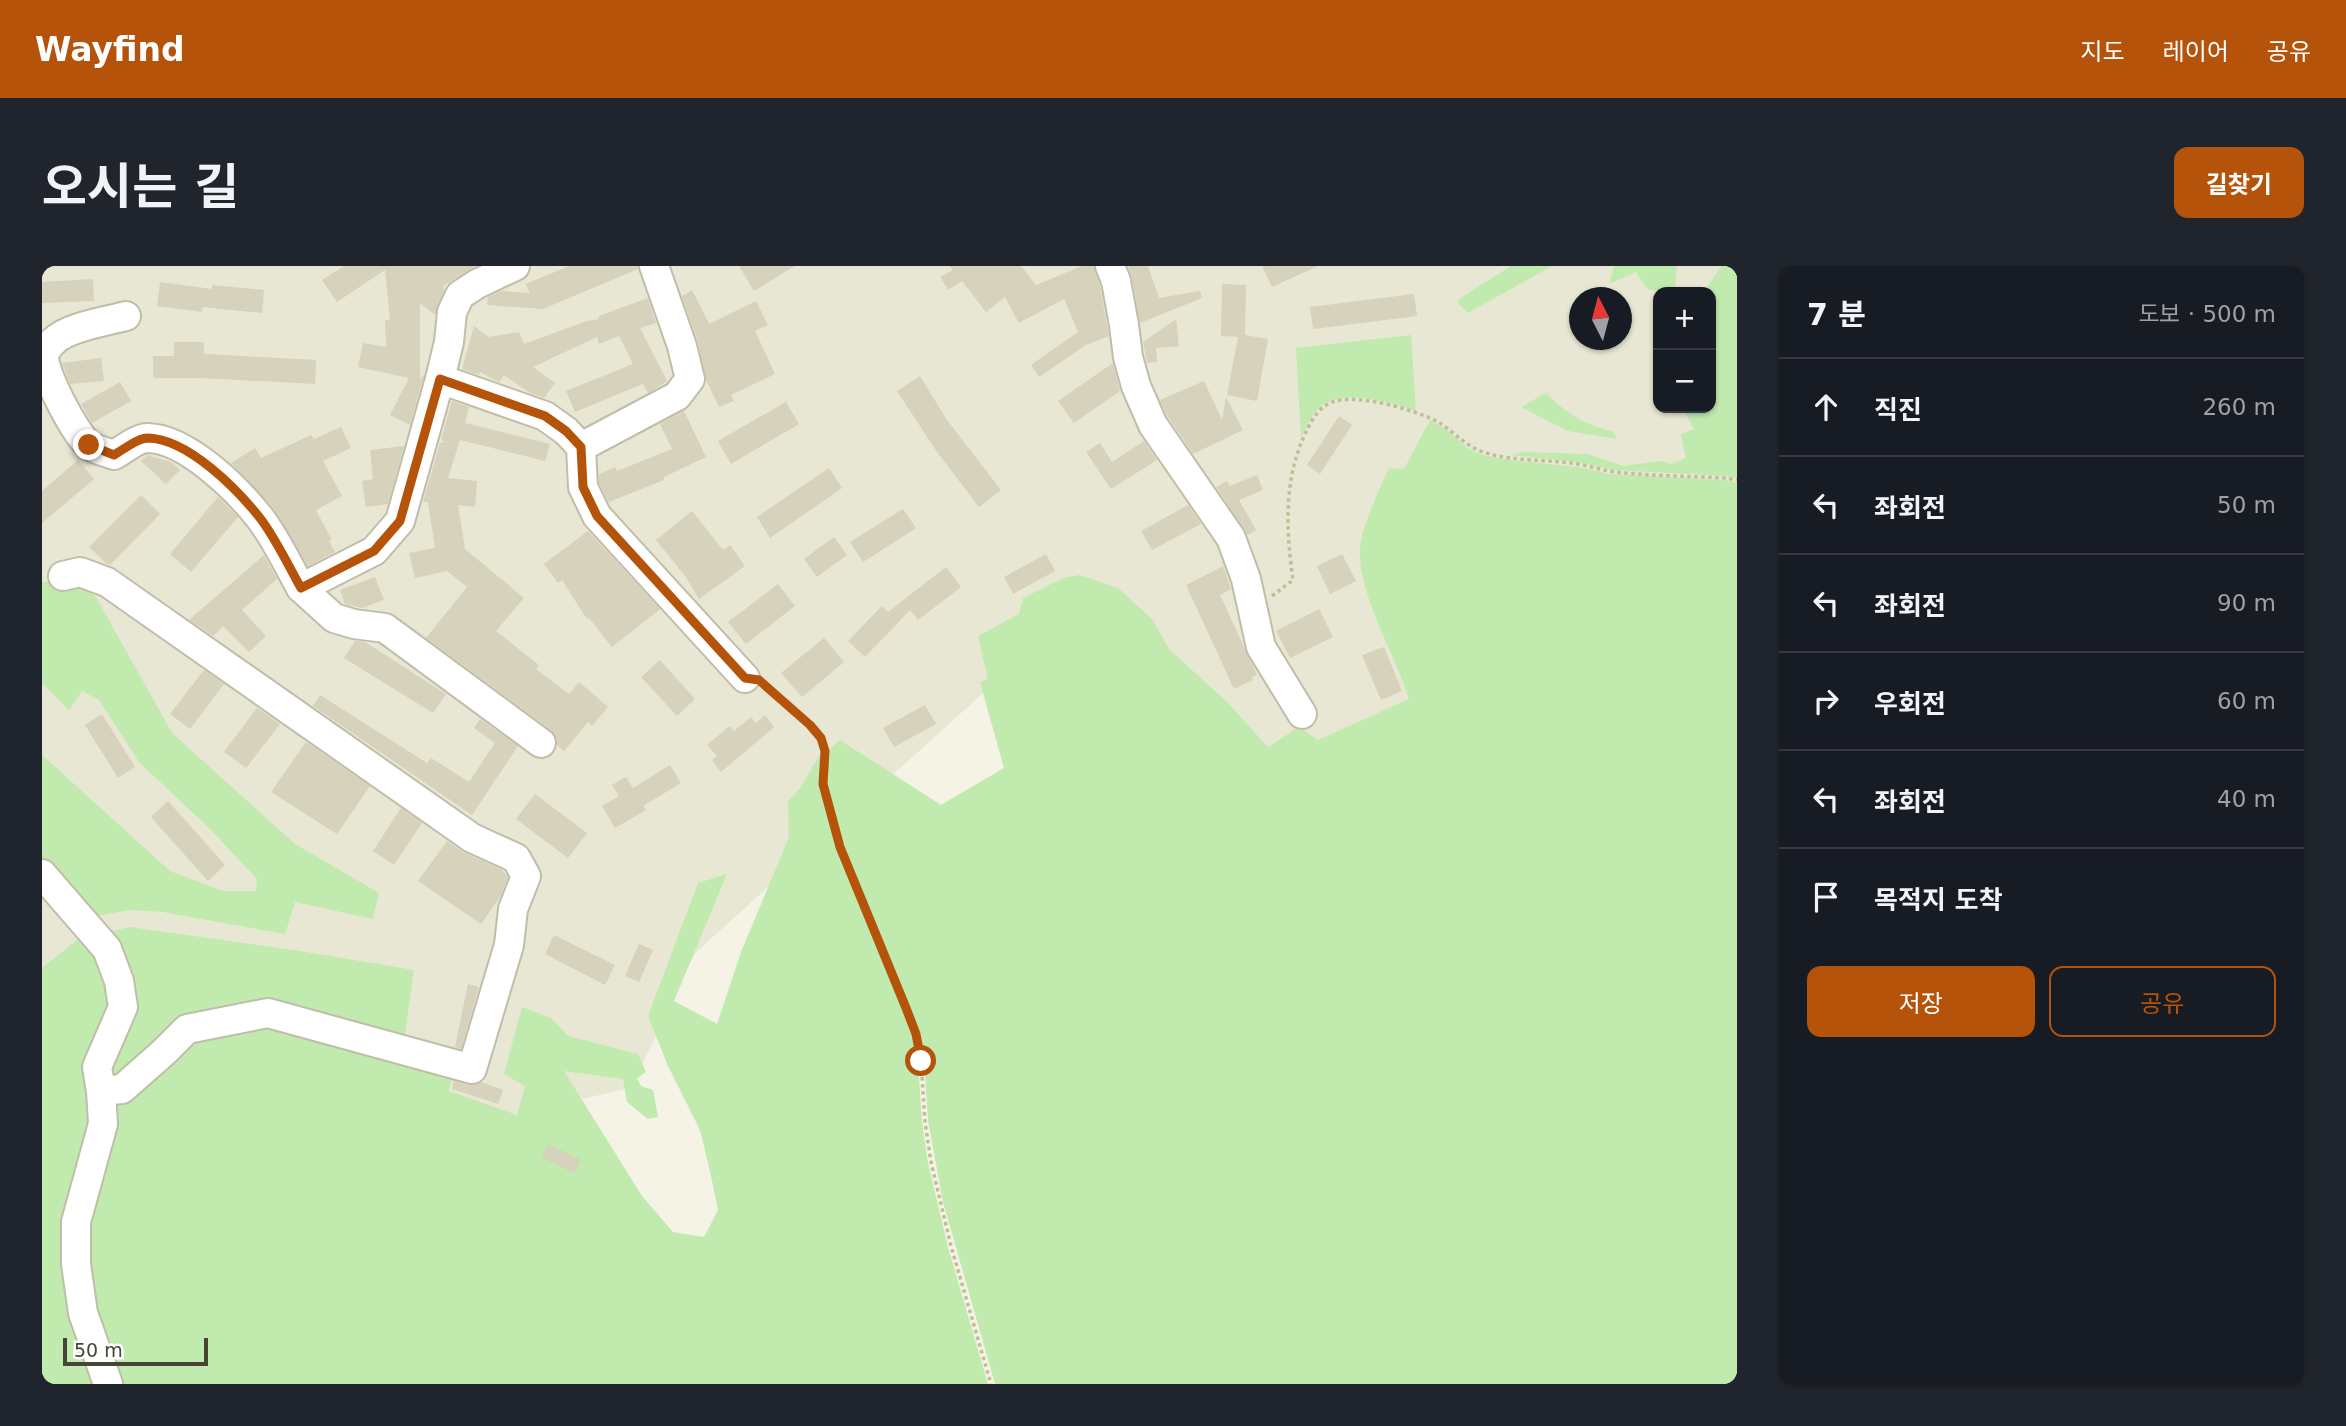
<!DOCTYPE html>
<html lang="ko">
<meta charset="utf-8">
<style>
:root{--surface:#171b24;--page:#20242c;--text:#f1f3f6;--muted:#9ea1a6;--line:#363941;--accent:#b45309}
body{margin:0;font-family:"DejaVu Sans","Noto Sans KR",sans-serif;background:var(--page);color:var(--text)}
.controls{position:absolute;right:21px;top:21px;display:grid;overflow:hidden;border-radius:14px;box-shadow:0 2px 5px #0004}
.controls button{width:63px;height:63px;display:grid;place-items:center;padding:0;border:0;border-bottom:2px solid var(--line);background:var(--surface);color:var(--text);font:35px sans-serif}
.compass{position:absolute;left:1527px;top:21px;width:63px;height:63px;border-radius:50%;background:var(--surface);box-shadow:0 2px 5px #0004;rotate:354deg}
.scale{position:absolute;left:21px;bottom:18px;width:145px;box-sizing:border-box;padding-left:7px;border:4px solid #474435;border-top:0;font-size:19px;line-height:24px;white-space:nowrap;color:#474435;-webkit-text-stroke:5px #fff;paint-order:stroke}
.stop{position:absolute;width:21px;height:21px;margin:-16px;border:5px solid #b45309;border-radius:50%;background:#fff}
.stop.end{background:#b45309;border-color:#fff;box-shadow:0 2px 7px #0008}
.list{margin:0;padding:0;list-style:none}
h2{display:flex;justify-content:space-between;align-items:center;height:91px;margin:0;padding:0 28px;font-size:30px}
h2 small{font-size:23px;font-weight:400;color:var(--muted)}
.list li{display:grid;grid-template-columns:46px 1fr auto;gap:21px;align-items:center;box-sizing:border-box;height:98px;padding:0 28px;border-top:2px solid var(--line)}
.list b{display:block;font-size:26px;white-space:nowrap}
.list em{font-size:23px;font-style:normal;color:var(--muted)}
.actions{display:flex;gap:14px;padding:21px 28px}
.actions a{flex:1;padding:16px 0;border:2px solid var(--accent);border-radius:14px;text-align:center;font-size:24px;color:var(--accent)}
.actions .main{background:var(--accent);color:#fff}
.icon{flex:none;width:38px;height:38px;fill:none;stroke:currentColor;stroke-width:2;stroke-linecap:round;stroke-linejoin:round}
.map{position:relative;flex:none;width:1695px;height:1118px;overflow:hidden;border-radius:14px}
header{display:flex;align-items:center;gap:42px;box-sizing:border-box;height:98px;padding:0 35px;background:var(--accent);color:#fff}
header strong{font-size:33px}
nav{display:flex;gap:38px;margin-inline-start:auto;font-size:24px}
.intro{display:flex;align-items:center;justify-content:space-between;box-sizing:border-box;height:168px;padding:0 42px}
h1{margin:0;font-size:49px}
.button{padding:18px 32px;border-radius:14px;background:var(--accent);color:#fff;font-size:24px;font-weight:700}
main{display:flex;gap:42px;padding:0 42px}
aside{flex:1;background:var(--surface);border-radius:14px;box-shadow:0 2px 5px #0004}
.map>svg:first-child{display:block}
</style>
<header>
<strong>Wayfind</strong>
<nav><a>지도</a><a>레이어</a><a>공유</a></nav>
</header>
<div class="intro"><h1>오시는 길</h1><a class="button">길찾기</a></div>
<main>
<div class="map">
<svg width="1695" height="1118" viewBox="0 0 1695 1118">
<rect width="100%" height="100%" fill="#f4f3e6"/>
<path fill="#e8e7d4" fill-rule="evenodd" d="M 0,0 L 1695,0 L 1695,221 L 1407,405 L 1183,565 L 948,421 L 653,687 L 589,822 L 350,875 L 0,763 ZM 1616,26 L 1669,26 L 1669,142 L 1616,142 ZM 1538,32 L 1580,32 L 1580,74 L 1538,74 Z"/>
<g fill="#c0eaae">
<polygon points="1469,0 1510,0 1426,47 1416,37 1417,33"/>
<polygon points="1572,0 1635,0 1633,25 1606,24 1594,6 1567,18"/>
<polygon points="1679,0 1695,0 1695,212 1684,210 1570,204 1536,196 1468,189 1483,186 1545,188 1582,200 1618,195 1630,198 1644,192 1639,168 1652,163 1640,142 1669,142 1669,26 1662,26"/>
<path d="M 1369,69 L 1374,145 C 1349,137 1299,121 1277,142 C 1269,150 1264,162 1259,171 L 1254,82 Z"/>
<path d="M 1504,127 C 1525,148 1543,159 1572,166 L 1575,173 L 1526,165 L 1479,141 Z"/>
<path d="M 1388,154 L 1405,164 L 1424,181 L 1440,189 L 1468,194 L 1536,201 L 1569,208 L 1683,214 L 1695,217 L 1695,1118 L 953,1118 L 901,936 L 886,855 L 882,794 L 878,767 L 802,579 L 785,518 L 787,484 L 798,474 L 899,539 L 962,502 L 938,416 L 946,413 L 936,370 L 977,348 L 981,332 L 1021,312 L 1038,309 L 1076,322 L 1110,353 L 1127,383 L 1185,436 L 1226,481 L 1257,461 L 1276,474 L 1367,433 C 1354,389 1316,329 1318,284 C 1319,261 1337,224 1347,202 L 1362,203 Z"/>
<polygon points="0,316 46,317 130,467 253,578 337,627 331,653 253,636 243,668 121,646 88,644 43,652 0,601 0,489 128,605 181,625 214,625 215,613 168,563 97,496 57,434 40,425 27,444 0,417"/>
<polygon points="780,485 778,518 796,582 871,769 876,795 880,856 886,897 906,981 946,1118 70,1118 62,1093 35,917 60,1118 0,1118 0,702 45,666 75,737 50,824 157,770 208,756 411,805 407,825 475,849 483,820 462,808 480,741 509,752 526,770 596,788 604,806 595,812 599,820 611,824 616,851 606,853 585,836 581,813 522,805 600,930 631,966 662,971 676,944 668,905 658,864 626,800 606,750 656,617 685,608 632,735 675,758 699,686 747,571 746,536 758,522"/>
<polygon points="88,661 252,684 372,704 362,775 194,744 93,808 71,810 65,666"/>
</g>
<g fill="#d6d2bb">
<polygon points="302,0 434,0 401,20 402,25 393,49 378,37 378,113 382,109 368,159 348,149 367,112 316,101 321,77 344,81 343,54 348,54 343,4 295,36 280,14"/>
<polygon points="527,0 596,0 596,3 501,43 445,39 446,31 459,25 488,27 484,18"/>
<polygon points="697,0 753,0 712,25"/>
<polygon points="908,0 979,0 994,19 1040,0 1052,0 1058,20 1067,70 1044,79 997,111 989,99 1036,66 1022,33 977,57 963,31 944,46 920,15 906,24 898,11 911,4"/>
<polygon points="1086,0 1106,0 1117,32 1158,25 1160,32 1098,57 1090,12"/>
<polygon points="1220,0 1276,0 1230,21"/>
<polygon points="51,13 52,35 0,37 0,16"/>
<polygon points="118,16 170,23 170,19 222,24 220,47 161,41 160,46 115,40"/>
<polygon points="1180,18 1204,19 1203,69 1226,73 1215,135 1185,129 1196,71 1179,70"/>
<polygon points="650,24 667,58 714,35 726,59 713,65 733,108 689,129 692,135 677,141 664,114 656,76 640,30"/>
<polygon points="1372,28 1375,50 1271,63 1268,41"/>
<polygon points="606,32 614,57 598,62 625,115 606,127 601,118 533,146 524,125 591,98 577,70 557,78 555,71 491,101 513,117 502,132 488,127 462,109 457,116 438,106 437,109 420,103 432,60 446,71 477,66 482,78 545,55 557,53 557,50"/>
<polygon points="1134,53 1137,80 1114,82 1115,96 1105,97 1101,76"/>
<polygon points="132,76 162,76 162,88 274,94 273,118 157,112 111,112 111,90 132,90"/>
<polygon points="59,92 62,115 28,118 20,97"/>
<polygon points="1071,97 1078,125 1032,157 1016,135"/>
<polygon points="878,110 905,154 959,224 937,241 895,186 855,125"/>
<polygon points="1162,115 1180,154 1184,131 1201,164 1151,188 1126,151 1118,134"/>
<polygon points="78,116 89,135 50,157 39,138"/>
<polygon points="410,135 427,141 423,157 508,178 503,195 418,174 406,212 435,215 433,241 416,239 423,283 482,332 454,365 497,399 494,403 527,428 537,416 566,441 550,460 546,456 522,485 515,479 514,471 509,464 384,372 425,321 405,305 373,312 367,287 393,282 386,236 381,236 398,177 403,176 399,174"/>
<polygon points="744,136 757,158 689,198 676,175"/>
<polygon points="642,145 664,191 622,211 622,214 567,236 557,217 557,208 573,201 575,205 630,183 618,158"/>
<polygon points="1297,150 1310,159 1278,208 1265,199"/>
<polygon points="299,161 309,182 281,195 300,230 274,244 290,274 287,275 293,286 266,300 231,242 189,197 213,182 219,192 269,169 272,173"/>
<polygon points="1102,175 1115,194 1069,223 1044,186 1058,177 1070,196"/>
<polygon points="362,180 346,238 324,241 320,215 331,213 328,184"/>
<polygon points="105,189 129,196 138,204 124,218 99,195"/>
<polygon points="36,194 52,213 0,257 0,225"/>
<polygon points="787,202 800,222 728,272 715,251"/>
<polygon points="1215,209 1221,224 1197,234 1214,264 1206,269 1174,221 1185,215 1188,220"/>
<polygon points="99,229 118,248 68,299 65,298 47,281"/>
<polygon points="176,231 196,251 149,306 128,288"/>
<polygon points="1146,239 1159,258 1110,284 1099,265"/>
<polygon points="861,243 874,262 821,296 808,276"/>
<polygon points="650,245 681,284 688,279 703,300 657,333 644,311 614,274"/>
<polygon points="546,265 618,343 570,381 547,352 545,353 520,314 516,317 502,298"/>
<polygon points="792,271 805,289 775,311 762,293"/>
<polygon points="1004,288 1013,305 971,328 962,311"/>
<polygon points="1300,288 1314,315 1288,328 1275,300"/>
<polygon points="222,289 235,313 200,344 224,370 207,386 181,360 171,370 147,354"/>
<polygon points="1181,300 1189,323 1178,329 1215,409 1210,411 1211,414 1192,423 1144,319"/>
<polygon points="904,301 919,321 876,354 868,344 823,391 806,375 840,340 846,346"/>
<polygon points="333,311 342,334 320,342 303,338 298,324"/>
<polygon points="736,318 753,340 704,378 686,356"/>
<polygon points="1277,343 1291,371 1248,392 1234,365"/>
<polygon points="782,372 802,396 760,431 739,407"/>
<polygon points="313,375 323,376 404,428 391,447 302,392"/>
<polygon points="1342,381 1360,425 1339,434 1320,389"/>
<polygon points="618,394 653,433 635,450 599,411"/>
<polygon points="162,404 182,418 148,463 128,448"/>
<polygon points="278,429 385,497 389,492 427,516 453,477 432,462 438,453 476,480 430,549 271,440"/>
<polygon points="883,439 894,458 852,481 841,462"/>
<polygon points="215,442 238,458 204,502 182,486"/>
<polygon points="60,448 93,501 76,512 43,459"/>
<polygon points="723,449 732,461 679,506 670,494 675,490 665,479 688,460 692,465 709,451 714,457"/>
<polygon points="264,476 328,520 295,568 229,526"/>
<polygon points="628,499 639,517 601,540 604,544 573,562 560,540 577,530 570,519 584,511 591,522"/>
<polygon points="493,528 545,567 526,592 474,553"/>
<polygon points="126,535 183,599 166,615 109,551"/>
<polygon points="359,542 380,557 352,599 331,585"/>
<polygon points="405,575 423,587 459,603 466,611 458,631 439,658 376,615"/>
<polygon points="512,669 573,699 563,719 503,688"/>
<polygon points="597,678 611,684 597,716 583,710"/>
<polygon points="426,718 437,721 419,783 413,781"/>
<polygon points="412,815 426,819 439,816 461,824 456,838 410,823"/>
<polygon points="506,878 539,894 532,907 499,891"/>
</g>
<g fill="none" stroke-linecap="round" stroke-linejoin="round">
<defs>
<g id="minor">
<polyline points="1068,0 1074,15 1082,59 1086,91 1094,120 1111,159 1189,272 1204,313 1219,381 1260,448"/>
<path d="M 84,50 C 65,55 25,61 12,75 C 9,77 4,84 2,88 C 0,105 33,168 47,179 C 53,184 65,186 72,189 C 81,184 95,172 106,172 C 145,173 195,223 218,252 C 234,273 246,299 259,322 L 332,285 L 358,255 L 398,113 L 407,76 L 410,46 L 418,29 L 435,18 L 473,0"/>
<polyline points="398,113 503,150 524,165 539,181 541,221 555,250 703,412"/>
<polyline points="539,181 635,130 648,113 640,80 612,0"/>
<polyline points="259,322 292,352 312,358 343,362 499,477"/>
<polyline points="0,608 65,683 77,715 81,741 55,801 59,825 80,823 122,786 145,763 226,747 430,803 467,679 471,643 484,610 474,592 430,572 65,316 38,306 21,310"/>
<polyline points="59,825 61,858 34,956 34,998 41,1047 66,1118"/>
</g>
</defs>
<use href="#minor" stroke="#c0bda9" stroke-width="32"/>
<g stroke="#c2bd99" stroke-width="3.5" stroke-dasharray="3.5 3.5" stroke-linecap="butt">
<path d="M 1230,330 L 1251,314 C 1244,263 1241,212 1265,164 C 1271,151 1280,138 1294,135 C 1320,129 1364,142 1388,152 C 1408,160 1420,179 1441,186 C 1471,196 1505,193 1536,198 C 1548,200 1560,204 1572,206 C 1609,210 1647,210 1684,212 L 1695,214"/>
<polyline points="723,420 768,459 779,472 783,485 781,518 798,581 874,768 879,795 883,856 889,896 909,980 949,1118"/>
</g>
<use href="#minor" stroke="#fff" stroke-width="28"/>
</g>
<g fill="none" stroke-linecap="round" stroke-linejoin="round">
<path stroke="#b45309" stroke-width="9" d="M 47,179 L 72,189 C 81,184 95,172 106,172 C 146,173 195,223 218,252 C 234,273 246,299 259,322 L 332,285 L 358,255 L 398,113 L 503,150 L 524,165 L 539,181 L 541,221 L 555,250 L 703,412 L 717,414 L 768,459 L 779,472 L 783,485 L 781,518 L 798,581 L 864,742 L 874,768 L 879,795"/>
</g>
</svg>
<div class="controls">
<button>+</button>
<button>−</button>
</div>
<svg class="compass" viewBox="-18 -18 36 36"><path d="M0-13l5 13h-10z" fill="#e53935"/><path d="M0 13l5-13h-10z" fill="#9ea1a6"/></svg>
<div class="scale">50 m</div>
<div class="stop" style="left:879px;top:795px"></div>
<div class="stop end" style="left:47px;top:179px"></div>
</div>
<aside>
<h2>7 분<small>도보 · 500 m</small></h2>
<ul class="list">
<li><svg class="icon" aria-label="ahead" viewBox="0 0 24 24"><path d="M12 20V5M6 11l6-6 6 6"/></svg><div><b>직진</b></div><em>260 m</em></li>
<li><svg class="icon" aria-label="left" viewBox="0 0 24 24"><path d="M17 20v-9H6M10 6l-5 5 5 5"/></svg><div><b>좌회전</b></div><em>50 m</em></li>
<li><svg class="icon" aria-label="left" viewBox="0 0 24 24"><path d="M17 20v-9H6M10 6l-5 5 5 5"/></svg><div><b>좌회전</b></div><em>90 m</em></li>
<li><svg class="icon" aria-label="right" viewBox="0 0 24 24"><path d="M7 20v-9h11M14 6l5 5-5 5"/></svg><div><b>우회전</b></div><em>60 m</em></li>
<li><svg class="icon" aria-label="left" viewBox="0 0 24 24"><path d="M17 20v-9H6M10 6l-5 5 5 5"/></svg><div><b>좌회전</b></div><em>40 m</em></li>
<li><svg class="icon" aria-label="arrive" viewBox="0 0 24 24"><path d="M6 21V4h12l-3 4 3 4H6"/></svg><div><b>목적지 도착</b></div></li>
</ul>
<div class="actions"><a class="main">저장</a><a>공유</a></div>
</aside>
</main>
